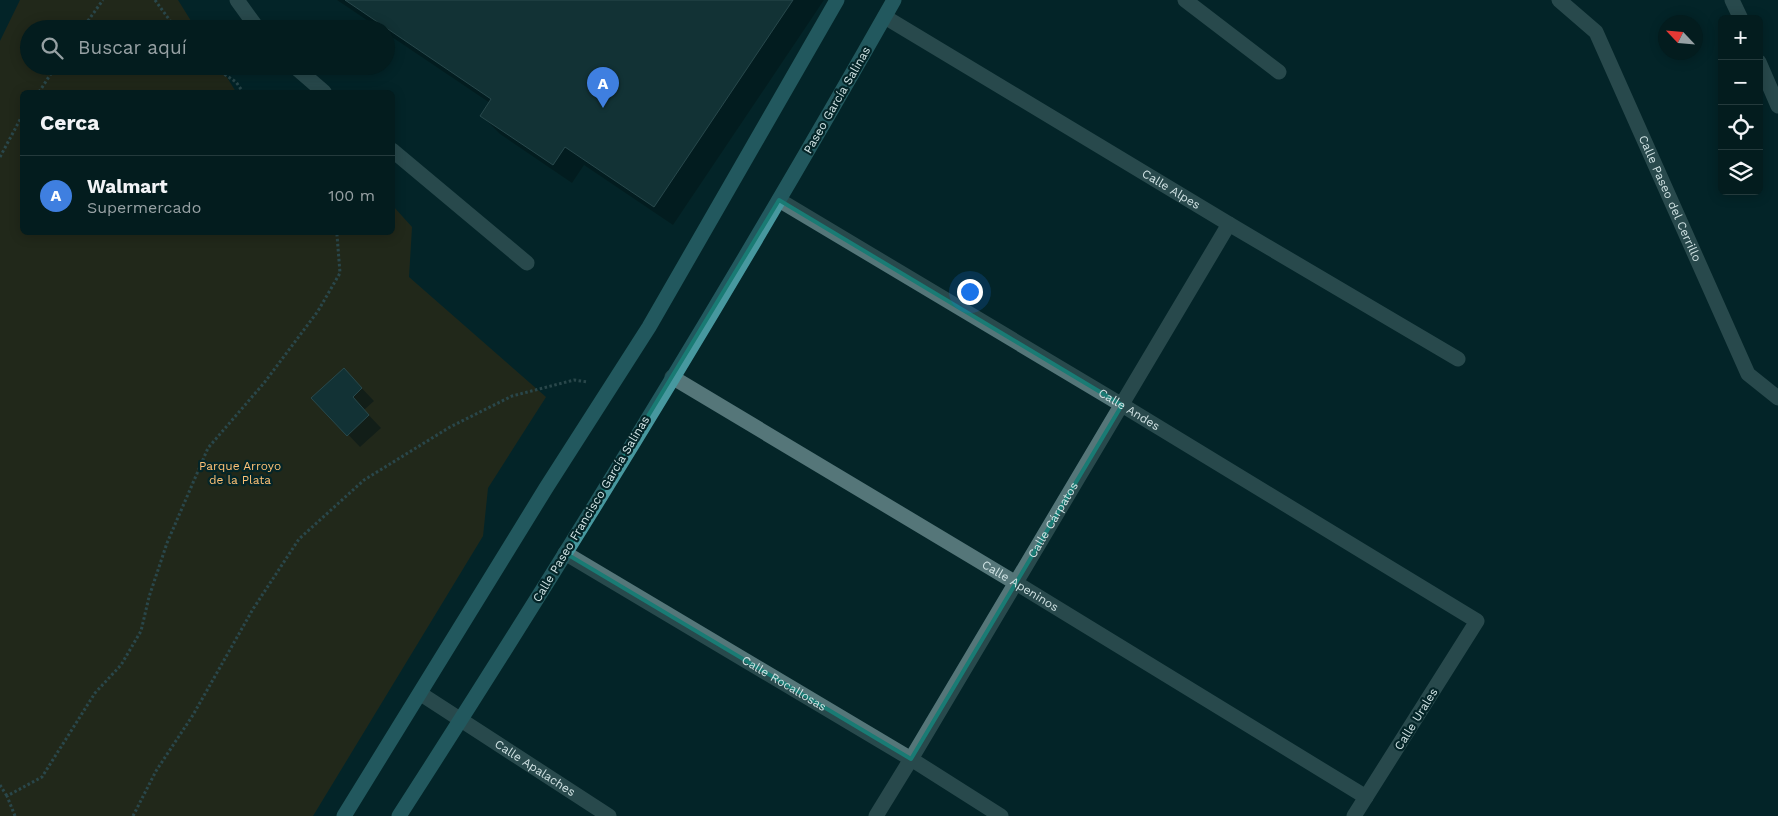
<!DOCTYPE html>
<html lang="es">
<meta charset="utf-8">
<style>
:root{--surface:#031c1e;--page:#0d2527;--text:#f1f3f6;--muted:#97a1a4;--line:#243a3c;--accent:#f0a63f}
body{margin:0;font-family:"Work Sans",sans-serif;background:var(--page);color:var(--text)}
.controls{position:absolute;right:15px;top:15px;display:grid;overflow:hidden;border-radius:8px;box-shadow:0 2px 12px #0003}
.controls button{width:45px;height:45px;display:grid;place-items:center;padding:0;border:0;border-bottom:1px solid var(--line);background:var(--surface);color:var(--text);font:25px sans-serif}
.compass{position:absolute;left:1658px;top:15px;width:45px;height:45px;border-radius:50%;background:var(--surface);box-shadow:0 2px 12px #0003;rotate:296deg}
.you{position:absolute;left:969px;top:291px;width:18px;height:18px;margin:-12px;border:4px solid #fff;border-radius:50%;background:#1a73e8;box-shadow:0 0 0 8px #1a73e833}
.badge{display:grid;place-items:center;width:32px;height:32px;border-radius:50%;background:var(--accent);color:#fff;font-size:16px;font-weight:700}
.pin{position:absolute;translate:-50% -41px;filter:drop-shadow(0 1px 2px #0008)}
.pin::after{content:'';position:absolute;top:26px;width:18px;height:15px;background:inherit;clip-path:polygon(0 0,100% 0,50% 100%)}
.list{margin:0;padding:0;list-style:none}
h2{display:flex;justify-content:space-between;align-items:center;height:65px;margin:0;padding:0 20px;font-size:21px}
h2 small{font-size:16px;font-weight:400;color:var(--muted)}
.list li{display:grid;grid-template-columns:32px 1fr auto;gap:15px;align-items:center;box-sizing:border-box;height:80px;padding:0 20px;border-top:1px solid var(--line)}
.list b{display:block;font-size:19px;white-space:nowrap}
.list p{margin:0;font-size:16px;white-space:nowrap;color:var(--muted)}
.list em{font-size:16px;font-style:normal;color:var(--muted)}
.icon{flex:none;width:28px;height:28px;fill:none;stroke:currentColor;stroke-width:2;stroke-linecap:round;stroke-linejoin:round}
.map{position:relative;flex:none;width:1778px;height:816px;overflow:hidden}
.search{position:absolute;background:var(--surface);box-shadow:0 2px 12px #0003;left:20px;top:20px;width:375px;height:55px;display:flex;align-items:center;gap:12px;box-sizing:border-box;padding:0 18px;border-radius:28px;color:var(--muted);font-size:19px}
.panel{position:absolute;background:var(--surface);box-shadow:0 2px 12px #0003;left:20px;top:90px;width:375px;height:145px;border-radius:8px}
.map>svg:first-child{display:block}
</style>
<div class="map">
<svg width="1778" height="816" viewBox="0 0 1778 816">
<rect width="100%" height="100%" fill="#042528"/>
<polygon fill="#462d0b" points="20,0 178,0 196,29 29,29 29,66 220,66 236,92 22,92 22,232 392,232 393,206 412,227 409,277 546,397 488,488 483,536 313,816 0,816 0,41"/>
<g fill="#0007">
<polygon points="337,0 824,0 673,225 584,165 572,183 500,134 482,116 490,103 386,33 386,29 380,29"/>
<polygon points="356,382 374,401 364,410 381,428 360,447 313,398"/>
</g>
<g fill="#244346" stroke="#547477">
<polygon points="345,0 793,0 654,207 565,147 553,165 480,116 491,99"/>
<polygon points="344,368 362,388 353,397 369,415 347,436 311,398"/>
</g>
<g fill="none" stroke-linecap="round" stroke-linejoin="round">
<g stroke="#587275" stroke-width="3" stroke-dasharray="2.5 2.5" stroke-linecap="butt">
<polyline points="155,0 176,29"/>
<polyline points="82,29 103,0"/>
<polyline points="212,66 236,82 243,92"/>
<polyline points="39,92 56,66"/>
<polyline points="0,157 22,116"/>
<polyline points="0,785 7,796"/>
<polyline points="15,816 7,796 42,777 95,693 121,665 141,631 149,597 167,543 208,448 264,383 318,311 340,273 337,235 336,232"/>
<polyline points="133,816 156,771 193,715 253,609 299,539 364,480 450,427 512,396 574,380 588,382"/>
</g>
<g stroke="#557679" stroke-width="15">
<polyline points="237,0 258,29"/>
<polyline points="1185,0 1279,72"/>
<path id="s1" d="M 1559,0 L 1596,32 L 1748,374 L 1778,398"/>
<polyline points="1732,0 1741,19"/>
<path id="s2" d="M 885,17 L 1229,224 L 1458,359"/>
<polyline points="1759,62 1778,106"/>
<polyline points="294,66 324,92"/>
<polyline points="392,150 527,263"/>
<path id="s3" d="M 779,200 L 1122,405 L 1477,621 L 1354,816"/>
<path id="s4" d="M 672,377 L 1016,583 L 1366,797"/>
<path id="s5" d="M 565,553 L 911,759 L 1001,816"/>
<path id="s6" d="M 421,694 L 609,816"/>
<path id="s7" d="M 876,816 L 911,759 L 1229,224"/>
</g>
<g stroke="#47989f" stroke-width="15">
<polyline points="344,816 546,488 649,327 837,0"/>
<path d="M 399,816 C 571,549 738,276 894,0"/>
</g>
</g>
<path d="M0 0H1778V816H0ZM 779,200 L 1122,405 L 911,759 L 565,553 Z" fill="#042528" fill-opacity=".55" fill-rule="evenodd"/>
<path fill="none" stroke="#197b74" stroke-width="4" stroke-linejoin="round" d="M 779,200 L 1122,405 L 911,759 L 565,553 Z"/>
<g text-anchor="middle" stroke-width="4.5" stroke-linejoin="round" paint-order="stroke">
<g font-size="12" fill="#d1e3e4" stroke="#042528">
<text transform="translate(837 100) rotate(-60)" y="4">Paseo García Salinas</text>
<text dy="4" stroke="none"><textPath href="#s2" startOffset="334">Calle Alpes</textPath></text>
<text dy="4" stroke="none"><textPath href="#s1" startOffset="231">Calle Paseo del Cerrillo</textPath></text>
<text dy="4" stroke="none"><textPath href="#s3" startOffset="408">Calle Andes</textPath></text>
<text transform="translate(591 509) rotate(-59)" y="4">Calle Paseo Francisco García Salinas</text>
<text dy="4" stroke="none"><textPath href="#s7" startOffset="345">Calle Cárpatos</textPath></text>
<text dy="4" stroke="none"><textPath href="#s4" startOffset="406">Calle Apeninos</textPath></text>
<text dy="4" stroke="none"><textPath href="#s5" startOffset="255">Calle Rocallosas</textPath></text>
<text transform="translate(1416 719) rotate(-58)" y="4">Calle Urales</text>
<text dy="4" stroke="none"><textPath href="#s6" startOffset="136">Calle Apalaches</textPath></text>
</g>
<g font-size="12" fill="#fec176" stroke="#042528">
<text x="240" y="470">Parque Arroyo<tspan x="240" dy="14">de la Plata</tspan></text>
</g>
</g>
</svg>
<div class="controls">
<button>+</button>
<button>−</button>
<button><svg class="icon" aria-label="locate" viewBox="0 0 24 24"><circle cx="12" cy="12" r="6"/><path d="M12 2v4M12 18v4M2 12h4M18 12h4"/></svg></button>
<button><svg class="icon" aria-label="layers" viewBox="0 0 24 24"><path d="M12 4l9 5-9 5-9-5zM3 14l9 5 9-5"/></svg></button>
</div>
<svg class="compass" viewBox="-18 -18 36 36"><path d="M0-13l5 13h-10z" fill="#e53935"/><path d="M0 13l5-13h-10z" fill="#97a1a4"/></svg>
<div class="you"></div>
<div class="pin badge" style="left:603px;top:108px;background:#3f7fe0">A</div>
<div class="search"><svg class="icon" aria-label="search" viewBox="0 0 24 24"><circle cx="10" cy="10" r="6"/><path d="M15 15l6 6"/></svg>Buscar aquí</div>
<section class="panel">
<h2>Cerca<small></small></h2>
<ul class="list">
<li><span class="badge" style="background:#3f7fe0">A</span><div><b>Walmart</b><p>Supermercado</p></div><em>100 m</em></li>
</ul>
</section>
</div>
